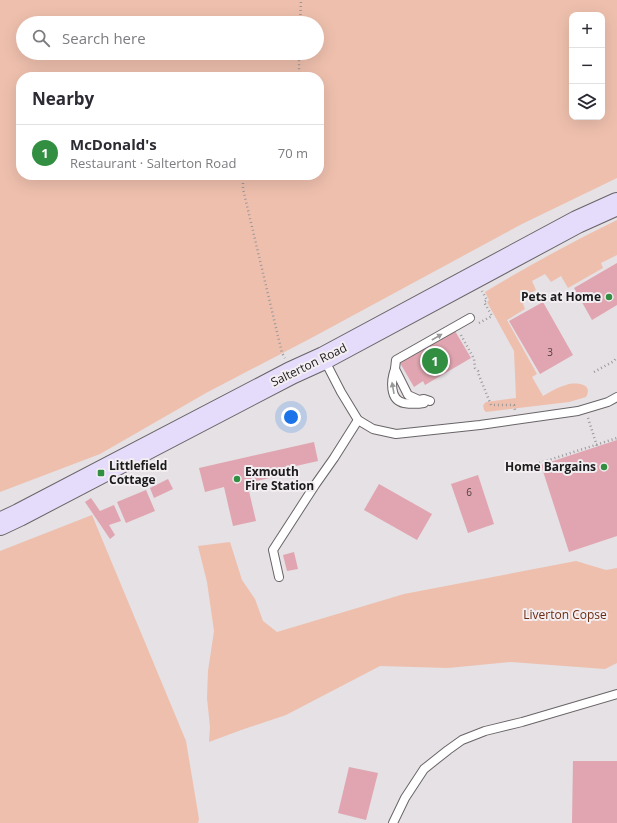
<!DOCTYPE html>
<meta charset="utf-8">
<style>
:root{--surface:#fff;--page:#f7f7f7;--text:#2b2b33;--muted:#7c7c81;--line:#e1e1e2;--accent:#328e40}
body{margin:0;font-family:"Open Sans",sans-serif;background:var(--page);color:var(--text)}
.controls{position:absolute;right:12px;top:12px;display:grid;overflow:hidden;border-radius:8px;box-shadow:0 4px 16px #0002}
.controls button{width:36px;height:36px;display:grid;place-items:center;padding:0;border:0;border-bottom:1px solid var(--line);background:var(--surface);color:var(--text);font:20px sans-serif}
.you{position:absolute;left:291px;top:417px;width:14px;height:14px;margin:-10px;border:3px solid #fff;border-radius:50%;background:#1a73e8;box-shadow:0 0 0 6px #1a73e833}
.badge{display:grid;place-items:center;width:26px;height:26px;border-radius:50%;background:var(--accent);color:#fff;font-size:13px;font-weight:700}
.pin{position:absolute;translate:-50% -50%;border:2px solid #fff;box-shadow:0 1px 4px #0006}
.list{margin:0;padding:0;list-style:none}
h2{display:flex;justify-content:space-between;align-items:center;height:52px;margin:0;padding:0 16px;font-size:17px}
h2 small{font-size:13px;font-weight:400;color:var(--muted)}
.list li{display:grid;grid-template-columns:26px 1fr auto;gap:12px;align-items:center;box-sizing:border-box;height:56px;padding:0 16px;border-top:1px solid var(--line)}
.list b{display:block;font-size:15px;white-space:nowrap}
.list p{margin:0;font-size:13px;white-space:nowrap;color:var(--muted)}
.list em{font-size:13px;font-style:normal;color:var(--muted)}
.icon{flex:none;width:22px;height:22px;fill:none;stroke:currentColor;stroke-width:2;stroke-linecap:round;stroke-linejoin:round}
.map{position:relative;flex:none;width:617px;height:823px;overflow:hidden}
.search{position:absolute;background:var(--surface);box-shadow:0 4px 16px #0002;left:16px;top:16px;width:308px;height:44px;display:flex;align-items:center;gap:10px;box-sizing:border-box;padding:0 14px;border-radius:22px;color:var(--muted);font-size:15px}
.panel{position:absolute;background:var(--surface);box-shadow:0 4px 16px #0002;left:16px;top:72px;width:308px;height:108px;border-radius:16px}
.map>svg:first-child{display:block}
</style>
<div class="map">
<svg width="617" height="823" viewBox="0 0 617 823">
<rect width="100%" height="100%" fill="#e5e1e4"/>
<g fill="#eebfad" fill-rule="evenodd">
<path d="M 0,0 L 617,0 L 617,178 L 522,224 L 315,336 L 206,393 L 100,454 L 0,492 ZM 572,15 L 602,15 L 602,117 L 572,117 ZM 23,23 L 317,23 L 317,53 L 23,53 ZM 21,77 L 319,77 L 319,175 L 21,175 Z"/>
<path d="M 617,220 L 617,255 L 601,263 L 603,268 L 568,288 L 561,276 L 551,282 L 545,274 L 532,281 L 536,290 L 521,299 L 525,309 L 507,320 L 537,374 L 532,377 L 543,396 C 550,392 558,387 566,385 C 575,382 594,383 586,397 L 569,402 L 486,412 L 484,410 L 483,405 L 486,402 L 516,398 L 514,351 L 487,302 L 489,300 L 485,292 C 528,266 572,242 617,220 Z"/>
<polygon points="92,515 186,741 199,819 198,823 0,823 0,551"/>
<polygon points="230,542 242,580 255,599 263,621 277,632 404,594 576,561 606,570 617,568 617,663 605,669 511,662 448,668 380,666 286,715 244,729 209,742 210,727 207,698 208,671 214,631 207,582 198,546"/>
</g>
<g fill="#e0a5b0">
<polygon points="617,263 617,305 592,320 574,288"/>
<polygon points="543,302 573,355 540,374 509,321"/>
<polygon points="455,331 471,358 425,385 423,381 414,387 400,363"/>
<polygon points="617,440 617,536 569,552 541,465"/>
<polygon points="314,442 318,461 278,470 279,476 247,483 256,521 233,526 224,487 205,492 199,468"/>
<polygon points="478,475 494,524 468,533 451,484"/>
<polygon points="168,479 173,489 154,498 150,488"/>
<polygon points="379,484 432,514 417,540 364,510"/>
<polygon points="146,490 155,511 126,523 117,502"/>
<polygon points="91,498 100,511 114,505 121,521 109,525 115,535 110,539 85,502"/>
<polygon points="294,552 298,569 287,571 283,555"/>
<polygon points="573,761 617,761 617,823 572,823"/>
<polygon points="349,767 378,773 366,820 338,813"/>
</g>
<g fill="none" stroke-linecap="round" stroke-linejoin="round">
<defs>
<g id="service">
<polyline points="324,359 341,392 358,420 373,429 396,434 480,425 578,411 608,402 617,397"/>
<path d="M 395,369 C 391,380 389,400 404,403 C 410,404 418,404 424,403"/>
<polyline points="430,401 424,399 419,400 408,395 395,369 396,360 470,318"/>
<polyline points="279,577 273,550 315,485 334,458 358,420"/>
<polyline points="393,823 405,798 424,769 448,750 462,740 485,731 522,722 617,694"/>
</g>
<polyline id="secondary" points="0,524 19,515 291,373 324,358 577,222 617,204"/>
</defs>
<use href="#service" stroke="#686467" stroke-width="10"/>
<use href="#secondary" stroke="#686467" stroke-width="24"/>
<g stroke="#9b989b" stroke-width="2.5" stroke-dasharray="1 3" stroke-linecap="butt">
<polyline points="300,23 301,0"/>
<polyline points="267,77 299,73 299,53"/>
<polyline points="243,175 243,189 282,353 285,358"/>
<polyline points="479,323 492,316 484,302 487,300 482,291"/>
<polyline points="461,335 474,359 475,368 478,371 479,376 480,378 491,405 514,405 515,410"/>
<polyline points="594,372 614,361 616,358"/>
<polyline points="588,418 597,446"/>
<polyline points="524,468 617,438"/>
</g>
<use href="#service" stroke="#fff" stroke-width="8"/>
<use href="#secondary" stroke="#e5dbfa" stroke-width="22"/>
</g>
<defs><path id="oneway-solid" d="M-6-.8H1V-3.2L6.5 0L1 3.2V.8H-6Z"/></defs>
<g fill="#999899">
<use href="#oneway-solid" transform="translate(437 337) rotate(-30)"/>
<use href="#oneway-solid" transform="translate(393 388) rotate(-100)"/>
</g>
<g fill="#328e40" stroke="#f2eef1" stroke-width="1.5">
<circle cx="609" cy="297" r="4"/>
<circle cx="604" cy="467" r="4"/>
<rect x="97" y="469" width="8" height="8" rx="2"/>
<circle cx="237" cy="479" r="4"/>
</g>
<g text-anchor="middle" stroke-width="4" stroke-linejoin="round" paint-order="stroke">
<g font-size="10" fill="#4d3e41">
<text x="550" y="356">3</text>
<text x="469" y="496">6</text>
</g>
<g font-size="12" font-weight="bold" fill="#1c1b1c" stroke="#f2eef1" text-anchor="end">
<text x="601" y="301">Pets at Home</text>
<text x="109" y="470" text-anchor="start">Littlefield<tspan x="109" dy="14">Cottage</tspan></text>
<text x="596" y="471">Home Bargains</text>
<text x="245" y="476" text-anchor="start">Exmouth<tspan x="245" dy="14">Fire Station</tspan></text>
</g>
<g font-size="12" fill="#1c1b1c" stroke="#f2eef1">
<text transform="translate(309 365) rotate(-26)" y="4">Salterton Road</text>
</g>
<g font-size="12" fill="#6d2c11" stroke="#f2eef1">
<text x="565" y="619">Liverton Copse</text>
</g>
</g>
</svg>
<div class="controls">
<button>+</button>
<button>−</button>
<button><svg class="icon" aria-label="layers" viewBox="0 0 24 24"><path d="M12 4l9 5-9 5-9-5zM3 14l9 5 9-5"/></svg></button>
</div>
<div class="you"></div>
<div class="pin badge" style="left:435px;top:361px">1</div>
<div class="search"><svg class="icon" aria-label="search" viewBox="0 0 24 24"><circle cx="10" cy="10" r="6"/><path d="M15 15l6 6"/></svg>Search here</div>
<section class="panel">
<h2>Nearby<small></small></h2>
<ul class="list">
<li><span class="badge">1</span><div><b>McDonald's</b><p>Restaurant · Salterton Road</p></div><em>70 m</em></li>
</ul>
</section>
</div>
